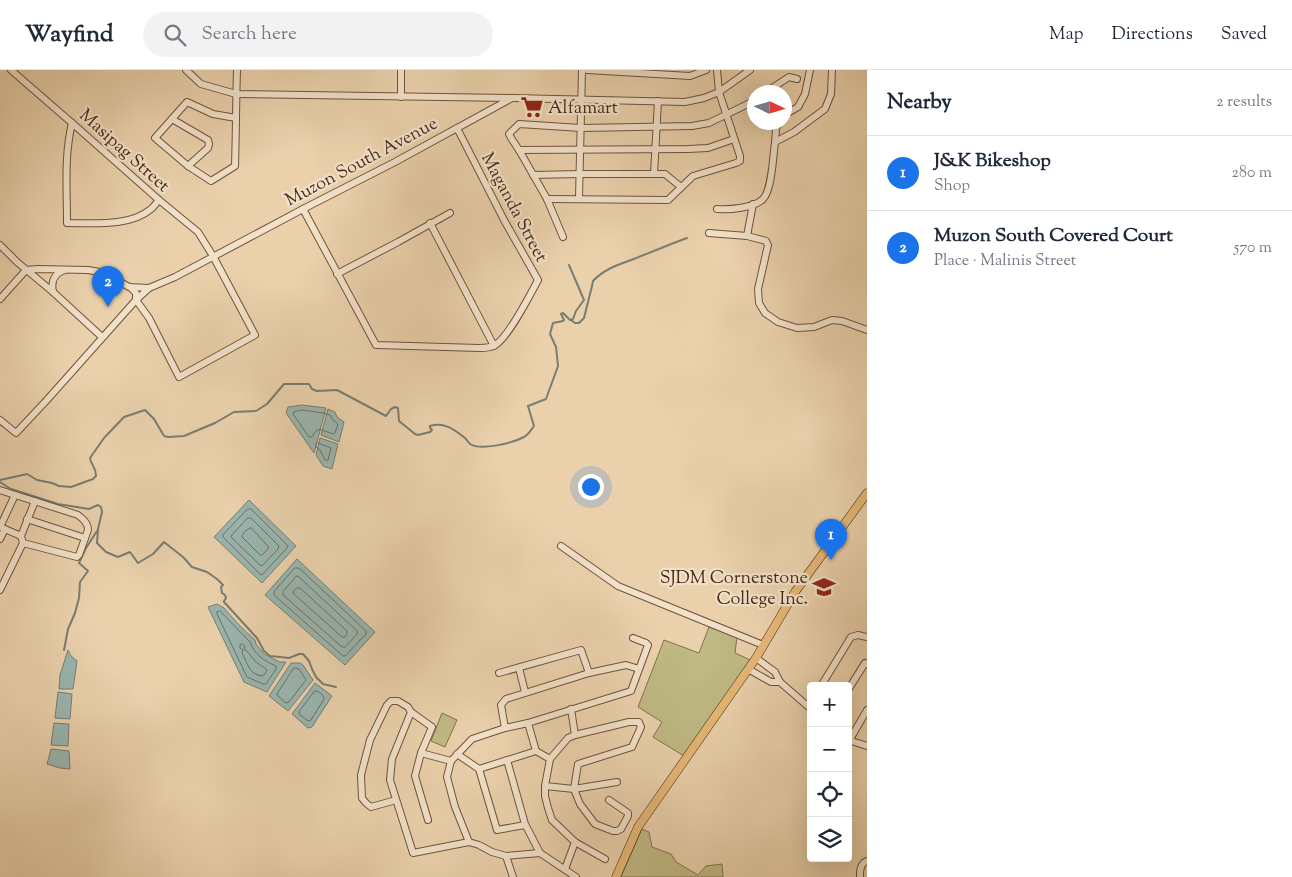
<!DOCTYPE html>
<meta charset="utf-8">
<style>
:root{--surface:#fff;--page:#f2f2f3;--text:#1f2937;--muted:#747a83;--line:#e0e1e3;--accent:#1a73e8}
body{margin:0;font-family:"Sorts Mill Goudy",serif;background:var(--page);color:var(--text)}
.controls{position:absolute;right:15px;bottom:15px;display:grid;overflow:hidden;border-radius:5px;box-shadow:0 5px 20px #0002}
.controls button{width:45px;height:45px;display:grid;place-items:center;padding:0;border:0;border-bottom:1px solid var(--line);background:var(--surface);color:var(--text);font:25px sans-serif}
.compass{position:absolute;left:747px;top:15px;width:45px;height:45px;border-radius:50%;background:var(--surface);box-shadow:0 5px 20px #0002;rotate:94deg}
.you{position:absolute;left:590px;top:416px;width:18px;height:18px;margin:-12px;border:4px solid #fff;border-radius:50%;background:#1a73e8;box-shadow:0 0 0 8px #1a73e833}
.badge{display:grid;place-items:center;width:32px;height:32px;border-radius:50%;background:var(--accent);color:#fff;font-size:16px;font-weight:700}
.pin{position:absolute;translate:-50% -41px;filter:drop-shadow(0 1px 2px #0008)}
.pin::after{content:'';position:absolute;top:26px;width:18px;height:15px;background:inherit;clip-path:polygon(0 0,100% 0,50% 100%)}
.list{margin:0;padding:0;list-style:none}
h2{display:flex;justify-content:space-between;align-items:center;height:65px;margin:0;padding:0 20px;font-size:21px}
h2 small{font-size:16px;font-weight:400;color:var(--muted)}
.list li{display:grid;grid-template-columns:32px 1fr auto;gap:15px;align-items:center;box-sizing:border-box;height:75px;padding:0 20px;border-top:1px solid var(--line)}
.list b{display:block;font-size:19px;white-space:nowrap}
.list p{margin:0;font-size:16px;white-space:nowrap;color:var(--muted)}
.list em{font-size:16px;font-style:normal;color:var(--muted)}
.icon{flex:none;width:28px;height:28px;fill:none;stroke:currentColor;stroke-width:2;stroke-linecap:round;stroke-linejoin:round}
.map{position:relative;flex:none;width:867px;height:807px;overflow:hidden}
header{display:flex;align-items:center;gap:30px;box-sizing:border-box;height:70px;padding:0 25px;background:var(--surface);border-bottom:1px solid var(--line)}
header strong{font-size:24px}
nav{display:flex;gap:28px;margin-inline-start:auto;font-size:18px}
.search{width:350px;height:45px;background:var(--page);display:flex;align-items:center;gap:12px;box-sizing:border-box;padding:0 18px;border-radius:28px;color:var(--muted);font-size:19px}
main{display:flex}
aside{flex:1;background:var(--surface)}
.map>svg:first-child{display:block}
</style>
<header>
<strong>Wayfind</strong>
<div class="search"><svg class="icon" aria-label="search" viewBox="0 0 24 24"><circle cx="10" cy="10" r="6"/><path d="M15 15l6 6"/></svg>Search here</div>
<nav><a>Map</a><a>Directions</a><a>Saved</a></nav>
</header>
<main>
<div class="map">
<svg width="867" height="807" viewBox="0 0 867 807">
<rect width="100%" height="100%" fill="#ead1ac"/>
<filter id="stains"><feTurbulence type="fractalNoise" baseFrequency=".004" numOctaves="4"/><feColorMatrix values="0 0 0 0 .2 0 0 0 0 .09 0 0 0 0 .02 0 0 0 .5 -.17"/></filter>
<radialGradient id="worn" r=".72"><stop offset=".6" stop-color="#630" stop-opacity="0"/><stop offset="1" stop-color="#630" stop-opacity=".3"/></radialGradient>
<g fill="#bfb984" stroke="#84704d">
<polygon points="709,557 737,567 735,583 750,590 684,686 653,667 662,652 638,637 664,570 699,583"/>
<polygon points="442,643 457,650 445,677 431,671"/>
<polygon points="642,759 649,762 652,777 671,784 676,792 698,805 706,796 722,794 723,807 621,807"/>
</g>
<g fill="#99b6b0" stroke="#797d72">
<polygon points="302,335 326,338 314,383 286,343 288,337"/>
<polygon points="328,339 335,342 337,347 344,352 339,372 321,365"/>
<polygon points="320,368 338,374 332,399 323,396 316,385"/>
<polygon points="249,430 296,476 262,513 214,467"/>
<polygon points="297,489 375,562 345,595 265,525"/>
<polygon points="217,534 224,538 240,556 255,570 256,574 264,584 280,592 286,592 267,622 244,612 208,537"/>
<polygon points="68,580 71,586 77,591 73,619 59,619 60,605"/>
<polygon points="291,593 300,593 303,595 313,610 288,641 269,626"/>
<polygon points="315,613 332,626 312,657 308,658 292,644"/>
<polygon points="58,622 72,624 70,649 55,648"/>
<polygon points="54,653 69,654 68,676 51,675"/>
<polygon points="51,679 69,681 70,699 60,698 47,694"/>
</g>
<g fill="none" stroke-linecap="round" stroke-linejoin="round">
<g stroke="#726f63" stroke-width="1">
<polygon points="302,340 323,343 330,345 333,350 338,354 335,363 333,364 319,359 315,362 312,367 309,367 293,344 294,342"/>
<polygon points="318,373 331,378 328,390 325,390 320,380 316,377 316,374"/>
<polygon points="248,439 251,439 288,476 287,478 262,505 260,504 223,467 223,465"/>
<polygon points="248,448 251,448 279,476 278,479 262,496 260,495 231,467 232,465"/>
<path d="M 251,458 L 268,476 L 268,479 L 262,485 L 260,485 L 242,467 C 242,464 247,458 251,458 Z"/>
<polygon points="295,498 299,498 366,561 366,564 345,586 343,586 274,525 274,522"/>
<polygon points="297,506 299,507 357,561 357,564 345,577 342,577 283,525 283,522"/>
<polygon points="297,518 300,518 347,561 347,564 345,567 342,567 294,524 293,522"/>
<path d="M 220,541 L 250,572 C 254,584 264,591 276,596 L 276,599 L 266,614 L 263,614 L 247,607 L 217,544 L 217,542 Z"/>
<path d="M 242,574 L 245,576 L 244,579 L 246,580 L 256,592 L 266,599 L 267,601 L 263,606 C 249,605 248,594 242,583 L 243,580 L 240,578 L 240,575 Z"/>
<polygon points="295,598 299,599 306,610 289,632 286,633 278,626 277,624 293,599"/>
<path d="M 315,621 C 319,621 324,625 324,629 L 311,650 L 308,651 L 300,645 L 299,642 Z"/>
</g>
<g stroke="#797d72" stroke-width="2">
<path d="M 571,250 L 575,253 L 579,253 L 584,248 L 592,216 L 593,211 C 603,200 617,195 631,190 C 649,183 668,175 687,168"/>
<path d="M 0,410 L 27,404 L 37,410 L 52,413 L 59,416 L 71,417 L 93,409 L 96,406 C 96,396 91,396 90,388 L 104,368 L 124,347 L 145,340 L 154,349 L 164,366 L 168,367 L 184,366 L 215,353 L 234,342 L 256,341 L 267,334 L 284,314 L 309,314 L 312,319 L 317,321 L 337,320 L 386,346 L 391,339 L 395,337 L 398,338 L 399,351 L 415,364 L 418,365 L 430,362 L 432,360 L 430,358 L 430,356 C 444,352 454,359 465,368 C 467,370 468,372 470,374 C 481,381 513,373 524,367 C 528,365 531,360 534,356 L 528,336 L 546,329 L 558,296 L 556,277 L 550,264 L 553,253 L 563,251 L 564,250 L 561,244 L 563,243 L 570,250 L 573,249 L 576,241 L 584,230 L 569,195"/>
<polyline points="0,412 11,419 58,434 89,439 98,435 101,437 102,442 98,459 97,473 106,482 118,487 130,482 138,493 153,484 164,472 183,487 192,497 207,502 217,509 223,515 221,517 222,523 225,525 226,528 224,531 224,532 257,568 264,581 270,586 289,588 299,584 303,584 309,591 312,599 316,607 323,614 336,617"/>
<polyline points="64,580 68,559 75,543 79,528 80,512 88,501 79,493 86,478 97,461"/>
</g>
<defs>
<g id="minor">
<polyline points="11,0 72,53 159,130 198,162 213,186 255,265 179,307 149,248 136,230 136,223 130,217"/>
<polyline points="186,0 201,14 236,24 513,28 685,32 704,28 719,22 750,0"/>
<polyline points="401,0 401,27"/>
<polyline points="587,0 690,6 706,0"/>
<polyline points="766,22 789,7 797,9"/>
<polyline points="784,45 798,37 805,24 810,0"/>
<path d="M 236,48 L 213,44 L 187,32 L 155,68 L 188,96 L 211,111 L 235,96 C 236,64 236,32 237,0"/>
<polyline points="172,49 208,70 209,74 208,78 188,96"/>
<path d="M 72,53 C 64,86 67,119 67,153 C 93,153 130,157 151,139 C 154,137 156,133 159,130"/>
<polyline points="775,72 776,59 779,52"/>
<polyline points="519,80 688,79 708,78 734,69"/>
<polyline points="654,104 658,31"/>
<polyline points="533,105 580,104 665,104 681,117"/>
<polyline points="579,128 582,0"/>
<polyline points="547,129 668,130 693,106 736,93 740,91 740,86 719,22 717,0"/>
<polyline points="753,134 747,166 766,171 768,175 758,219 759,233 765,243 778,252 797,258 814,257 832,250 842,251 867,260"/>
<path d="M 303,139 L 376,275 L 479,278 C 484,278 491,278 495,275 C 508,268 530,225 538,210 L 504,150 L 457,58"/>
<path d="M 717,139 C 728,140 755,138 763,129 C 772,120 773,86 775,72 L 794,62 L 825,39 L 831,24 L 832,0"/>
<polyline points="430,153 494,276"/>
<polyline points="709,163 747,166"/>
<polyline points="563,167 547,129 519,80 511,68 509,64 519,54 581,58 692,56 709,53 754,31"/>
<polyline points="0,175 17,192 53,222 102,267"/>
<polyline points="26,200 38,199 88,200 105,203 129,217 149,218 175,207 303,139 395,92 512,28"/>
<polyline points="337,204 398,172 450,143"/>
<path d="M 53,222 C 51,212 54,203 65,200"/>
<polyline points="0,229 26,200"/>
<polyline points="0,350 16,363 46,331 136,230 149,218"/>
<path d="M 0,420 L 78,445 C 83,449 88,453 88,460 L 79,485 L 77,487 L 23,473"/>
<polyline points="27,449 85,468"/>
<polyline points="0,457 15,425"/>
<polyline points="0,457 21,466"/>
<polyline points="0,469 5,459"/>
<polyline points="561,476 618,516 763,575"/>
<polyline points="0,520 23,473 21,466 35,431"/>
<polyline points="756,588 775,602 780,612 811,639"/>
<polyline points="519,598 525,622"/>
<polyline points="748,599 771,612 780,612"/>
<polyline points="499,603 581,580 589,603"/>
<polyline points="821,616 851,567 858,565 867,567"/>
<polyline points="848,620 865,593 867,594"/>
<polyline points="571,639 575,665"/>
<polyline points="411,642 392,689 390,710 413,783 469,772 479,775 492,782 506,786 540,783 576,807"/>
<polyline points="505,658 501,635 506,629 589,603 626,595 639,599"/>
<polyline points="848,670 867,676"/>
<polyline points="849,671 867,640"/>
<polyline points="536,681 550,689"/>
<polyline points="421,683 451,691"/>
<polyline points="457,684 479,699 536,681 528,653"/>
<polyline points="507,690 525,754 540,783"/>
<polyline points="479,699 497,760 525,755"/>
<polyline points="545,716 574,719 617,712"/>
<polyline points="396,730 371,737 366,733 362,728 361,705 370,670 387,635 391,631 398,631 408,637 411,642 432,657 421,683 415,706 428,750"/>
<polyline points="469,772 455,737 447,707 451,691 472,669 505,658 528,653 631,621 648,575 646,573 633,568"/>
<polyline points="506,786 513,807"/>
<polyline points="605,789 575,772 552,750 548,738 545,726 545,716 550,689 568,668 575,665 629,652 639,652 641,657 632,677 578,694 574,719 580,734 595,754 613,761 617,761 621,759 628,746 628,743 609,730"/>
<polyline points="565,799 575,772"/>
<path d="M 860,807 C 860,800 860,794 867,791"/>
</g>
<polyline id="major" points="616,807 638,757 756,588 795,522 867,423"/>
</defs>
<use href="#minor" stroke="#72523c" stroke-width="8"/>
<use href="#major" stroke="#4a2816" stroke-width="9"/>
<use href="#minor" stroke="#f1e1c9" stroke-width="6"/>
<use href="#major" stroke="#e5b876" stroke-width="8"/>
</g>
<defs>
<symbol id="supermarket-bare" viewBox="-9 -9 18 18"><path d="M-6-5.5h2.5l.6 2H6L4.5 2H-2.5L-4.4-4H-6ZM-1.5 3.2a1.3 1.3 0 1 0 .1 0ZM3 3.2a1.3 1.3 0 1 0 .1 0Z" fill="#8f2418" stroke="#f1e1c9" stroke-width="2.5" paint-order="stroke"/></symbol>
<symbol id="school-bare" viewBox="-9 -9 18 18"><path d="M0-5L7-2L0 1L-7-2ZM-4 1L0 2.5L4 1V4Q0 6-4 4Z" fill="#8f2418" stroke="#f1e1c9" stroke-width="2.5" paint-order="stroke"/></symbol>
</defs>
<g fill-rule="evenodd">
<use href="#supermarket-bare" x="516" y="21" width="32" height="32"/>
<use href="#school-bare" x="808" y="501" width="32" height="32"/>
</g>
<g text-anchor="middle" stroke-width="4.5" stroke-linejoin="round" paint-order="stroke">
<g font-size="18" fill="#4a2816" stroke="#f1e1c9" text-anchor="start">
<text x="548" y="43">Alfamart</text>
<text x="808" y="513" text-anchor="end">SJDM Cornerstone<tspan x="808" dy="21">College Inc.</tspan></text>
</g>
<g font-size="18" fill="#4a2816" stroke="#f1e1c9">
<text transform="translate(125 80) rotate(42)" y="6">Masipag Street</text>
<text transform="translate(361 91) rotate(-28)" y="6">Muzon South Avenue</text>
<text transform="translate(515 137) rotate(62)" y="6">Maganda Street</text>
</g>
</g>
<rect width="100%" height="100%" filter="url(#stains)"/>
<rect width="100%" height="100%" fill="url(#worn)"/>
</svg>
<div class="controls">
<button>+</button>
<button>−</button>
<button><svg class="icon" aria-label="locate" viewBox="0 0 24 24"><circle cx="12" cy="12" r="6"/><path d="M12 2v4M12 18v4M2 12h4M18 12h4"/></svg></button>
<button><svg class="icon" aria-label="layers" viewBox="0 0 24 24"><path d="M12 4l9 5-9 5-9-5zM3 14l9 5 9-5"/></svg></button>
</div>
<svg class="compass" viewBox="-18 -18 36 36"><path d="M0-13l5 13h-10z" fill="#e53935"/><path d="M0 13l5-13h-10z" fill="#747a83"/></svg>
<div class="you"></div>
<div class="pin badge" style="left:831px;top:490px">1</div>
<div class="pin badge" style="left:108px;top:237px">2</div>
</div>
<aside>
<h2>Nearby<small>2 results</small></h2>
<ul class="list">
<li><span class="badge">1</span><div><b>J&amp;K Bikeshop</b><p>Shop</p></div><em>280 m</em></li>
<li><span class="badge">2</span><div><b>Muzon South Covered Court</b><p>Place · Malinis Street</p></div><em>570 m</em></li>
</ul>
</aside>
</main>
